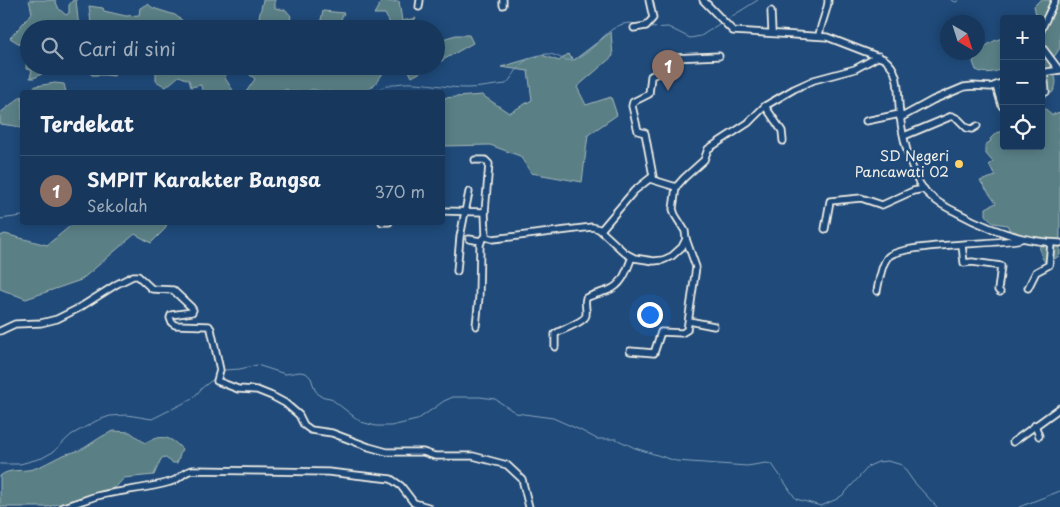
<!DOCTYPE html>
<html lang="id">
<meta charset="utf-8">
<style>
:root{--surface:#17385c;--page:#244365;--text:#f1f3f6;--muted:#9eacbb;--line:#365272;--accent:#e797bd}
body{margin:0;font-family:"Playpen Sans",sans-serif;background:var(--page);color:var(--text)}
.controls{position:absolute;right:15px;top:15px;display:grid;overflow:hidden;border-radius:5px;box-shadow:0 2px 12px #0003}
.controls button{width:45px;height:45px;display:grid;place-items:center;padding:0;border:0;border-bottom:1px solid var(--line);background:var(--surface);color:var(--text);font:25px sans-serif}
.compass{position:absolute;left:940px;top:15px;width:45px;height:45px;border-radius:50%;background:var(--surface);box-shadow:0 2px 12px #0003;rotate:141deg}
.you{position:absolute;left:649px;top:314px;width:18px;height:18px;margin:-12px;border:4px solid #fff;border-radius:50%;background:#1a73e8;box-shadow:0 0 0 8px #1a73e833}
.badge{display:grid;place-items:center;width:32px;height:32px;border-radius:50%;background:var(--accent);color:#fff;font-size:16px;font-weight:700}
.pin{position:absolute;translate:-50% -41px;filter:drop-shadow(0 1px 2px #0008)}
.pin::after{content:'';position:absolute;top:26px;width:18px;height:15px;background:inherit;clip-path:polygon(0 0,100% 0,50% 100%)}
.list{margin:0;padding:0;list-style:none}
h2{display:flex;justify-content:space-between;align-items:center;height:65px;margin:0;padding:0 20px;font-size:21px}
h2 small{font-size:16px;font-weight:400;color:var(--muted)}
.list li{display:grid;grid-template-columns:32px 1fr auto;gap:15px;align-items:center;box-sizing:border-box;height:70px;padding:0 20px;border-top:1px solid var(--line)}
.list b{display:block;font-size:19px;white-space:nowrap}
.list p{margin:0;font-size:16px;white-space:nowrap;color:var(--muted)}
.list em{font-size:16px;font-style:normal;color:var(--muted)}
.icon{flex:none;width:28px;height:28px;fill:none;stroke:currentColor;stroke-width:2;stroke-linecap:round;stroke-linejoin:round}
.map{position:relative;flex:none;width:1060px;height:507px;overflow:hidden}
.search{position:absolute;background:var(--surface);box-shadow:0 2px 12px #0003;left:20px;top:20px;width:425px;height:55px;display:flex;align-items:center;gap:12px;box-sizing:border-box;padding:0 18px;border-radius:28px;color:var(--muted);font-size:19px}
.panel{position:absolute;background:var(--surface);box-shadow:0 2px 12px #0003;left:20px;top:90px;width:425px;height:135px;border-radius:5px}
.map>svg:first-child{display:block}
</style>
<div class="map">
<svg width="1060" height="507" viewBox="0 0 1060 507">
<rect width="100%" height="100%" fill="#1f4a7a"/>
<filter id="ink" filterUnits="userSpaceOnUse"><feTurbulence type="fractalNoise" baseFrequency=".02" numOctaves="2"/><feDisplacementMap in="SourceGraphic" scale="10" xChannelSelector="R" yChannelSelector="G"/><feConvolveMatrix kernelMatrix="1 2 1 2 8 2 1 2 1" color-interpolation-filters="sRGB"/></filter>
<g filter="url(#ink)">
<g fill="#5a8086" stroke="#a7b8b7">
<polygon points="29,0 55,0 59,9 66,15 69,13 69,5 73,0 76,0 79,29 61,29 53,23 46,29 29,29 29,42 23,46 10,38 32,13"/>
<polygon points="263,0 275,0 275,8 286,10 291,16 288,29 261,29 257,26"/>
<polygon points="382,0 392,2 399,1 402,21 416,18 406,29 390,29 392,27 385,14 374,14"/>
<path d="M 1040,0 L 1060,0 L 1060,48 L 1050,63 C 1054,74 1060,82 1052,93 L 1049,93 L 1041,84 L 1041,19 L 1037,19 L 1034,6 Z"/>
<polygon points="148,4 153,8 175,15 191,27 205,29 90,29 91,24 89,6 103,8 104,11 126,16 139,15 140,8"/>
<polygon points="323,11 344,13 336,29 319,29"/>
<polygon points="611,32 613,56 577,87 586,105 611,97 617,115 588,135 582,182 531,173 520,156 490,145 443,146 443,98 482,95 509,113 532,100 528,71 501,67 542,55 559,61 568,54 574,60"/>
<polygon points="456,35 469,35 473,43 436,64 436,41"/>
<path d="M 1004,38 L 1004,69 C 994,72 986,75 976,70 L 973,62 C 980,50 990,40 1004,38 Z"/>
<polygon points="29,56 29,66 57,66 34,78 30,78 32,70 26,69 27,57"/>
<polygon points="82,66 120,66 114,76 105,75 92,75"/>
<path d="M 156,66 L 307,66 L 309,72 L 321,73 L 333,71 L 345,66 L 387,66 C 382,75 374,89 363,92 C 355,95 321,92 312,89 L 307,92 L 290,92 L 287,89 L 280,92 L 246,92 L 255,79 L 243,69 L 228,70 L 225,78 L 234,92 L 201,92 L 202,91 L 201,85 L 191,87 L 189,80 L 179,76 L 166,87 L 156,81 Z"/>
<polygon points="393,66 432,66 412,77 408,69"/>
<polygon points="55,83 64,84 66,92 27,92 36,86"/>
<polygon points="22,96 22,129 15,126 0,124 0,113"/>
<path d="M 1041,107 L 1046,109 L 1051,115 L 1060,112 L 1060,255 L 1049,263 L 1045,262 C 1039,254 1039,248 1041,239 L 1011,232 L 1007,225 L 993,223 L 986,215 L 986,208 L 996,203 L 980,181 L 996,176 L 989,165 L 993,162 L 986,154 L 985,145 L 991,141 L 990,139 L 996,133 L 1004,131 L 1004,146 L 1041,146 Z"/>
<polygon points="74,223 167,223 165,229 151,243 135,234 81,280 26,299 0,289 0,236 5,234 47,245"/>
<path d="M 114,431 L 130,432 L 145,443 C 161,434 170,436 182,449 L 177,463 L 173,463 L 164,457 L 161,459 L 154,475 L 124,478 L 116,487 L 48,507 L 0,507 L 0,476 C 9,468 22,472 33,469 C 43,466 52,460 61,456 C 68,453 77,452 84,448 C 94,442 102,435 114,431 Z"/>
</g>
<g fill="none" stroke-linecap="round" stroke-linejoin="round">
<g stroke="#8aa5bd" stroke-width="1">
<polyline points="951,0 956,2 959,0"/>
<polyline points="726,20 758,0"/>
<polyline points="649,28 668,27 690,38 701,36 722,22"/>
<path d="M 372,92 C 405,74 433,88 467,88 C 480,88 493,85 506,84 C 515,75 518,63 532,57 C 536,56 543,54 547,54 C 561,54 564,66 580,57 C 600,46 613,15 640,25"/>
<polyline points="0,219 22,216"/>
<polyline points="222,372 225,370 240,369 257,365 285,374 300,372 306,373 311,378 315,390 320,396 330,398 361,422 376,426 391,426 417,420 444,401 453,397 480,397 495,399 516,413 553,418 580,430 597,439 616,439 635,448 676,461 747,466 766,463 772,464 796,499 821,506 837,499 844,494 869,466 878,462 888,461 902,465 913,481 937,507"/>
<polyline points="0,464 20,464 42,458 53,452 71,435 96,421 110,416 127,415 152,419 192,399 203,387 215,378"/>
<polyline points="1019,507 1060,491"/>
</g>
<defs>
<g id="minor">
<polyline points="503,0 503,5"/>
<path d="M 703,0 L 733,31 L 827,37 L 884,59 C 902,71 897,96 900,115 C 902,135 910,167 920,184 C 928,197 943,206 956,212 C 989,230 1022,242 1060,243"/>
<polyline points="419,7 420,0"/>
<polyline points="771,11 772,32"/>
<polyline points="634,28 646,26 653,18 649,0"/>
<polyline points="1041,30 1055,0"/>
<path d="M 819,36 C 820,25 829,7 828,0"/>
<polyline points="1041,46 1059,70"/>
<polyline points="1041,73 1060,70"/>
<polyline points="1044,73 1046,92"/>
<polyline points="996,86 1002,106"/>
<polyline points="765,106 782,131 783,141"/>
<polyline points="900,118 933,100 964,87 973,86 991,87 1004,82"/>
<polyline points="866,121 900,114"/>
<polyline points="904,136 952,116 958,119 967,128 972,129 977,126"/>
<polyline points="475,160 485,160 489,164 485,212 486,237"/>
<polyline points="650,179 676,187"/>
<polyline points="442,211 485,212"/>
<polyline points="382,222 389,222"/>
<polyline points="825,229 830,201 861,198 882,205 913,191 924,189"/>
<polyline points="601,230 634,191 653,176 645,133 638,131 632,106 633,102 649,94 651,76 665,70 672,58 719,56"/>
<polyline points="486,237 493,239 592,227 599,229 625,253 634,258 654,261 663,260 672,256 682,247 686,239 685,231 675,215 673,209 676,187 684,178 704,160 708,149 748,123 765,106 794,89 814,80 855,69 879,56"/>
<polyline points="469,239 481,241"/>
<polyline points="962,245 964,263 972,262 1001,266 998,290 1000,292"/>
<polyline points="457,271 460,237 469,192"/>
<polyline points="1028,288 1036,272 1049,265 1051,243"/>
<path d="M 877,291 C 879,281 881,266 887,258 C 898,243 998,245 1021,239"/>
<polyline points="689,321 714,326"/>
<polyline points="476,326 479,297 480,245 482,239 486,237"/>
<polyline points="0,331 15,324 41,323 57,319 79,308 117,284 133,276 138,276 152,289 173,290 191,307 193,310 192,312 171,315 170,318 172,323 175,325 209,326 211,329 220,370 217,381 238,389 257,390 272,396 285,403 299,415 304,425 311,430 332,433 369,447 387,452 423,452 435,456 473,456 507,465 522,479 529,507"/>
<path d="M 555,347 L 555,334 C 562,329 585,322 586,315 C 587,308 584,304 586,298 C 593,294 602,293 609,290 C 623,285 627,269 632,257"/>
<polyline points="630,351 654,353 661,332 682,333 687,330 696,267 686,239"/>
<polyline points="1035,425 1039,436"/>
<polyline points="1013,442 1060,408"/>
<path d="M 63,507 C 75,504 86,499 97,496 C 121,490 146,489 170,482 C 180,480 183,471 193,470 L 328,472 L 391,479 L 401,486 L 414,503 L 428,507"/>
</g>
</defs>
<use href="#minor" stroke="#f4f1e8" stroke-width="9"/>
<use href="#minor" stroke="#1f4a7a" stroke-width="5.5"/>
</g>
</g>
<circle fill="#ffd166" stroke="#1f4a7a" stroke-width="2" cx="959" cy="164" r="5"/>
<g text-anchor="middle" stroke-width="4.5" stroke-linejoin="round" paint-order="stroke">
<g font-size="14" fill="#f4f1e8" stroke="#1f4a7a" text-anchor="end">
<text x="949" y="161">SD Negeri<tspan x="949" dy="16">Pancawati 02</tspan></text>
</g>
</g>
</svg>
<div class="controls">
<button>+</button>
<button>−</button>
<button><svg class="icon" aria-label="locate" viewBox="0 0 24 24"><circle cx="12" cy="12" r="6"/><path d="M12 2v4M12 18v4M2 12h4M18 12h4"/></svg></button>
</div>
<svg class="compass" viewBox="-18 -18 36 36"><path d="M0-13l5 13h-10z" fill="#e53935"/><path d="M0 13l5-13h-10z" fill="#9eacbb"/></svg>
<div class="you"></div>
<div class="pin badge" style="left:668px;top:91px;background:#8d6e63">1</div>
<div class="search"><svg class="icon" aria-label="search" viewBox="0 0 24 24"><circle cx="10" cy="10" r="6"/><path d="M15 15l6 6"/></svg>Cari di sini</div>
<section class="panel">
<h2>Terdekat<small></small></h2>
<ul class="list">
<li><span class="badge" style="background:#8d6e63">1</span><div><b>SMPIT Karakter Bangsa</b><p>Sekolah</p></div><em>370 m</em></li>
</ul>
</section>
</div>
